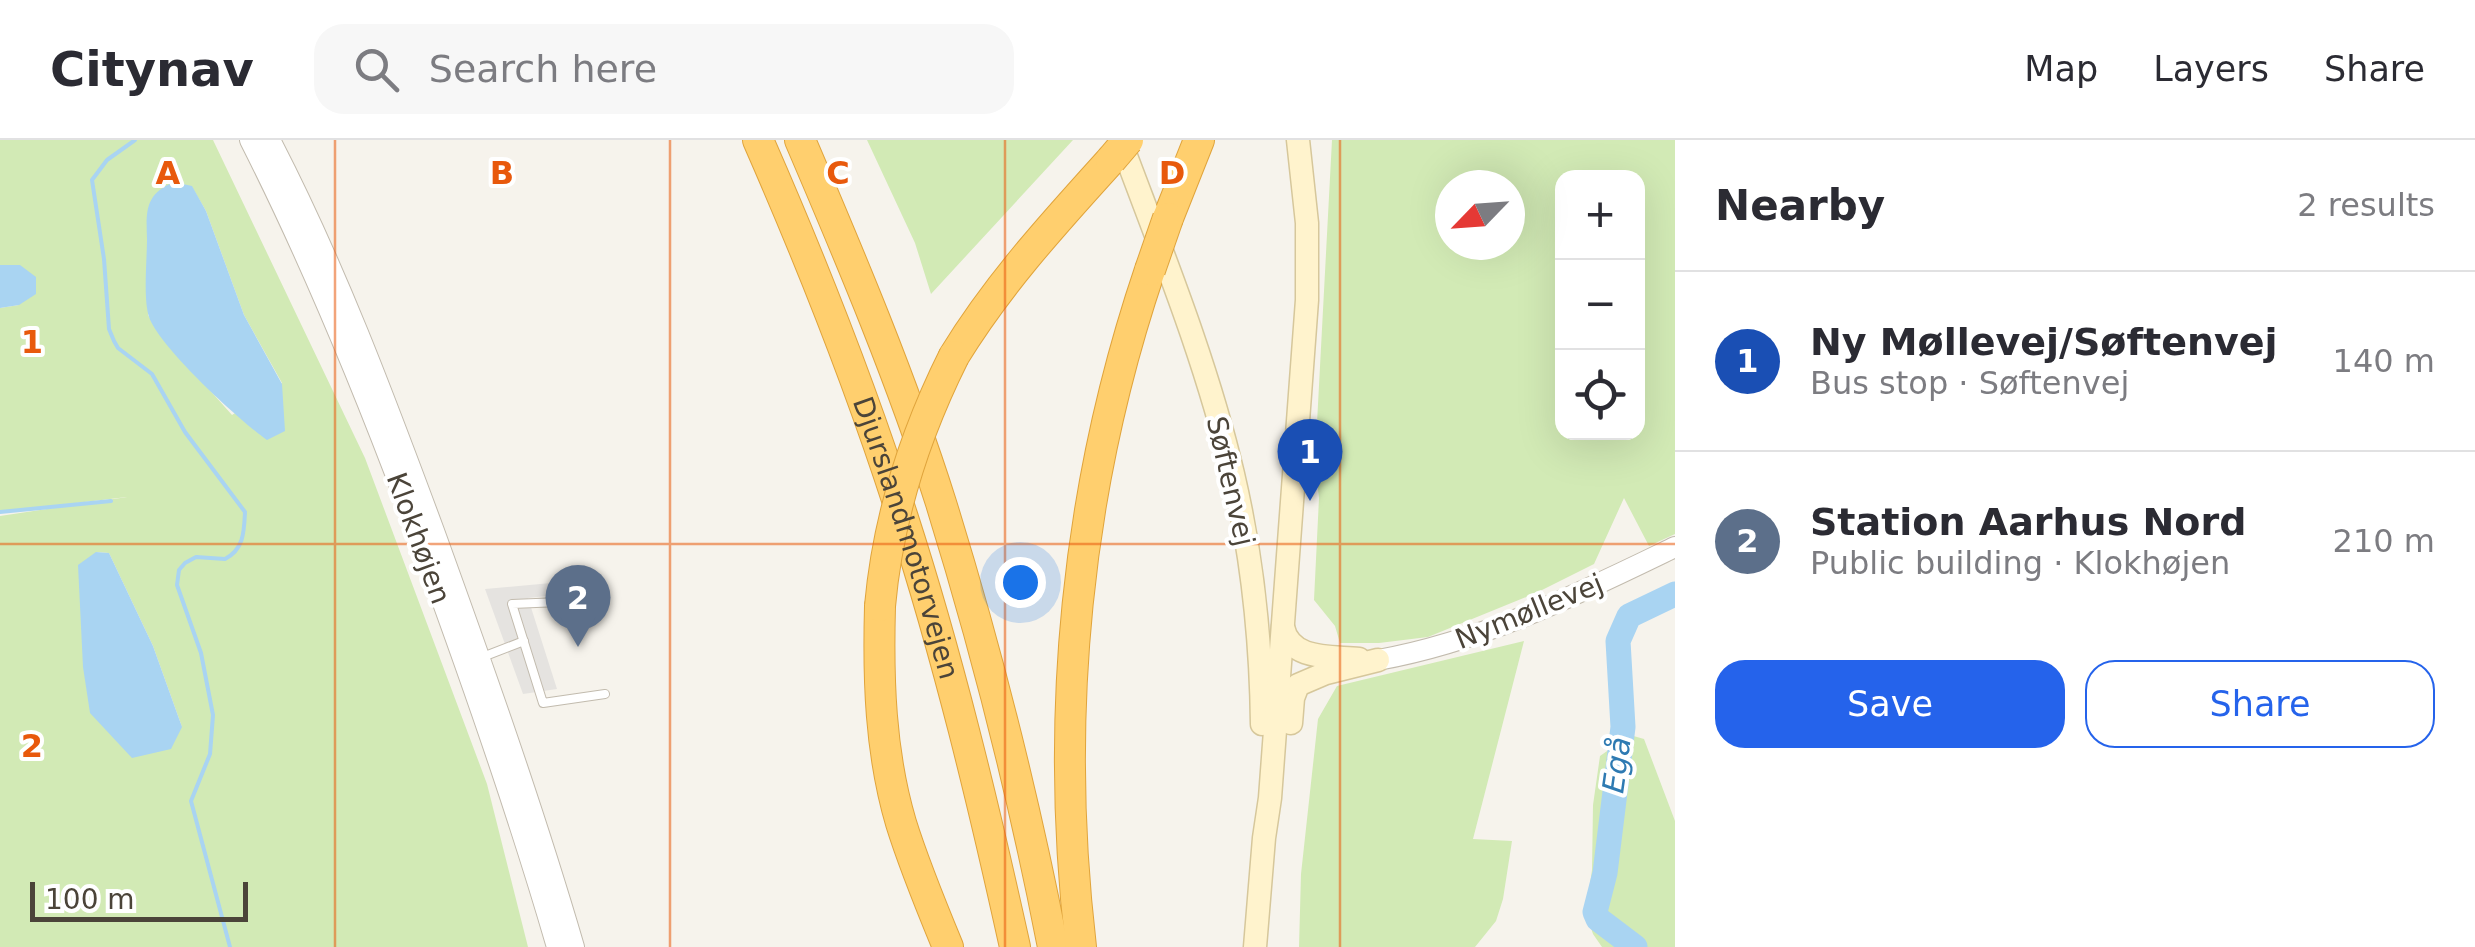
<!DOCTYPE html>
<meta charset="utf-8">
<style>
:root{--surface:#fff;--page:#f7f7f7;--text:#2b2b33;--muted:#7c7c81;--line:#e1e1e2;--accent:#2563eb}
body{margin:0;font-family:"DejaVu Sans",sans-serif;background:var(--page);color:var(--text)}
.controls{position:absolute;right:30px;top:30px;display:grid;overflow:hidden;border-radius:20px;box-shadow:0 10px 40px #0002}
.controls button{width:90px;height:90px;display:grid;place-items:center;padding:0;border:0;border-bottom:2px solid var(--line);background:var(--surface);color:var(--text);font:50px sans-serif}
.compass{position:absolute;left:1435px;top:30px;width:90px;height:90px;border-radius:50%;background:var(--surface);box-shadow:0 10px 40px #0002;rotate:245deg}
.scale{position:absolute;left:30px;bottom:25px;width:218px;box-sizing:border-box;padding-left:10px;border:5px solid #4b4439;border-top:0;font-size:28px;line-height:35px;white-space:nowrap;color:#4b4439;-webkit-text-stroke:8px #fff;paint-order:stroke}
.you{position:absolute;left:1020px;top:442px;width:35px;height:35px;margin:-25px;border:8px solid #fff;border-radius:50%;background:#1a73e8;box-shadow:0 0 0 15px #1a73e833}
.badge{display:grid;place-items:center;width:65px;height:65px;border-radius:50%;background:var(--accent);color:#fff;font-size:32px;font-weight:700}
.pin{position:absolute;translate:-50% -82px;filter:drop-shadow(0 2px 5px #0008)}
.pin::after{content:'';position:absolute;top:52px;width:35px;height:30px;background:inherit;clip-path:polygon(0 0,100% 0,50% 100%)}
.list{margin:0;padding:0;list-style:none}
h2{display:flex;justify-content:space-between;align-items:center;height:130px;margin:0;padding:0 40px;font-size:42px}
h2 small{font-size:32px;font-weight:400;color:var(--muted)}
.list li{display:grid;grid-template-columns:65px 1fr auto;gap:30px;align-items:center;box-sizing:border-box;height:180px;padding:0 40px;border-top:2px solid var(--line)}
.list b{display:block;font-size:38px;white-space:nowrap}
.list p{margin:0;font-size:32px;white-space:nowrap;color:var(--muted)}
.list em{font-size:32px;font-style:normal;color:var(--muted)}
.actions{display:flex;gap:20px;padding:30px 40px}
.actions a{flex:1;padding:22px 0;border:2px solid var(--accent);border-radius:30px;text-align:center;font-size:35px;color:var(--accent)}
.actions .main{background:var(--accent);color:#fff}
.icon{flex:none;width:55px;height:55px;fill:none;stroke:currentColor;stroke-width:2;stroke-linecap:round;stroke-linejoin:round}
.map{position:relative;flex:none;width:1675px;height:807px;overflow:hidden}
header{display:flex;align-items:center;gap:60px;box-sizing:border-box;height:140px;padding:0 50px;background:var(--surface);border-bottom:2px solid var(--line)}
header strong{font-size:48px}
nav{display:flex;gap:55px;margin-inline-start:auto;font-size:35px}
.search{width:700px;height:90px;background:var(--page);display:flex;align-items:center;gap:25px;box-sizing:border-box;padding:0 35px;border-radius:30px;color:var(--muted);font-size:38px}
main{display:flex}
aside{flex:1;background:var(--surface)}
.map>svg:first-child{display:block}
</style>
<header>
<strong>Citynav</strong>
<div class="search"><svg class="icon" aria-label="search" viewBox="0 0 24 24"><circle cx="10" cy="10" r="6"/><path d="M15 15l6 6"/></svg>Search here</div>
<nav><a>Map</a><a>Layers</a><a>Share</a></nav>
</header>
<main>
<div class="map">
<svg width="1675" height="807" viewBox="0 0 1675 807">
<rect width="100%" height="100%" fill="#f6f3ec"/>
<g fill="#d2eab5" fill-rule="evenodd">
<path d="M 0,0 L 213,0 L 365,318 L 487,644 L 528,807 L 0,807 L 0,376 L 127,357 L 0,372 L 0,168 L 19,165 L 20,125 L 0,125 ZM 174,42 L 192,47 L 206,71 L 244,175 L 282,243 L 232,275 L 158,192 L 148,175 ZM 96,412 L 109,413 L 153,506 L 182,587 Z"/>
<polygon points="867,0 1073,0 931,154 915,103"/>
<path d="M 1332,0 L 1675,0 L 1675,394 L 1649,406 L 1624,358 L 1594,424 L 1536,453 L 1428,497 L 1379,503 L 1340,503 L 1335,486 L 1314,460 L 1319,358 L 1315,321 ZM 1562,38 L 1638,38 L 1638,292 L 1562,292 ZM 1450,45 L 1510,45 L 1510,105 L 1450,105 Z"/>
<polygon points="1524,501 1473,699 1512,701 1503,759 1496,781 1475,807 1299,807 1301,734 1318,579 1337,546"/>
<polygon points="1630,595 1644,599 1675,681 1675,807 1602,807 1593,794 1586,773 1592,730 1593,665 1600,616"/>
</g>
<polygon fill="#e5e3e0" points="551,443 556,455 528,458 557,549 523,554 485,449"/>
<g fill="#a9d4f2">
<path d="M 174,42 L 192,46 L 206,71 L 244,175 L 282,244 L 285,291 L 267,300 C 239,280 160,208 149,177 C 143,158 147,120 147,99 C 146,71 145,54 174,42 Z"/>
<polygon points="0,125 20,125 36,137 36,154 19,165 0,168"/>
<polygon points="96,412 109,413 153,506 182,587 171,609 132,618 90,573 83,527 78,425"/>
</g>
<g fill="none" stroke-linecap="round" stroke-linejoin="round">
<g stroke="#a9d4f2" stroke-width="4">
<path d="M 135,0 L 107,20 L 92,40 L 104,119 L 109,189 L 114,201 L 118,208 L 152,234 L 185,292 L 245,372 C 244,392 244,409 225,419 L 196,417 L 185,423 L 179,430 L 177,445 L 201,513 L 213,575 L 210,614 L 191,661 L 230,807"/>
<polyline points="0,372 111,361"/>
</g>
<polyline stroke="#a9d4f2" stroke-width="25" points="1635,807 1598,779 1595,772 1605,733 1623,587 1618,501 1629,476 1675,454"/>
<defs>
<g id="service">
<polyline points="584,461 512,464 543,563 605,554"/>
<polyline points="480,518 524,501"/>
</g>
<g id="tertiary">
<path d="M 250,0 C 319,136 375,276 427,419 C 474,547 519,676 557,807"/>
<path d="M 270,0 C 335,125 385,259 434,391 C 484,529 533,667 574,807"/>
<path d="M 1378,520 C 1484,501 1578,454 1675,407"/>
</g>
<g id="secondary">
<path d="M 1120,0 C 1161,110 1206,219 1233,334 C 1252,415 1261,501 1262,584"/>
<path d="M 1283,487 C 1290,521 1331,516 1359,519"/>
<polyline points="1291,583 1293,558 1298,545 1326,533 1378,520"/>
<polyline points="1255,807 1264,698 1270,658 1307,160 1307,83 1298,0"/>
</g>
<g id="motorway">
<path id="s1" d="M 758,0 C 812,123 861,247 902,375 C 948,517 983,662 1015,807"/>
<path d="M 800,0 C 851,119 902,240 941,363 C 986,508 1024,658 1053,807"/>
<polyline points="1168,78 1199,0"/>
<path d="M 954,216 C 998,144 1054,83 1111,20"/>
<path d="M 880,466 C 878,539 880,612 901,683 C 914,725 931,766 948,807"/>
<path d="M 1081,807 C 1054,578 1076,348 1150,130"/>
</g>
</defs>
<use href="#service" stroke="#c2bbae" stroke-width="10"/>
<use href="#tertiary" stroke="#c2bbae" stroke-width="22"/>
<use href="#secondary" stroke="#d6c79b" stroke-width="25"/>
<use href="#motorway" stroke="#e0a43c" stroke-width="32"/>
<use href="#service" stroke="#fff" stroke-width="8"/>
<use href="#tertiary" stroke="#fff" stroke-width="20"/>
<use href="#secondary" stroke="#fff3cd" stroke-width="22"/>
<use href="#motorway" stroke="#ffcf6e" stroke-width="30"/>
<defs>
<g id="motorway-bridge">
<polyline points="1111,20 1128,0"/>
<polyline points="1150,130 1168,78"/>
<path d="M 880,466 C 888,377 914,296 954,216"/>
</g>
</defs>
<use href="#motorway-bridge" stroke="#e0a43c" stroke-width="32" stroke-linecap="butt"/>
<use href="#motorway-bridge" stroke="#ffcf6e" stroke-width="30"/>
</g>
<path fill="none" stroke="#e8590c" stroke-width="2.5" stroke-opacity="0.55" d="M 335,0 L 335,807M 670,0 L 670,807M 1005,0 L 1005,807M 1340,0 L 1340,807M 0,404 L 1675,404"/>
<g text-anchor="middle" stroke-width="8" stroke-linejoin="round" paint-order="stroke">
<g font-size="28" fill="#4b4439" stroke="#fff">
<text transform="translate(1231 341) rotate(77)" y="10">Søftenvej</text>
<text transform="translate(419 398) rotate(70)" y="10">Klokhøjen</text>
<text dy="10" stroke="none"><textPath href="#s1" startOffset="425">Djurslandmotorvejen</textPath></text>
<text transform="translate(1529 471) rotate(-22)" y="10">Nymøllevej</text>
</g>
<g font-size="30" font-style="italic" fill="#2e7ab2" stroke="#fff">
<text transform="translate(1617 625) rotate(-82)" y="10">Egå</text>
</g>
</g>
<g font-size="32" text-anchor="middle" font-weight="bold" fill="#e8590c" stroke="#fff" stroke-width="8" stroke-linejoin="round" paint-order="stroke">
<text x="168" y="44">A</text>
<text x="502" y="44">B</text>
<text x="838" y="44">C</text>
<text x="1172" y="44">D</text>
<text x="32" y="213">1</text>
<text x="32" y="617">2</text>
</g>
</svg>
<div class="controls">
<button>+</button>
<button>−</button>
<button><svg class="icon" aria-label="locate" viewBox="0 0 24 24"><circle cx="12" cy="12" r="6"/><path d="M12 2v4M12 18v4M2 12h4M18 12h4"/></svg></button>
</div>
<svg class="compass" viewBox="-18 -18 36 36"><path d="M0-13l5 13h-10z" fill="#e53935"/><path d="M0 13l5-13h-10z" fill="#7c7c81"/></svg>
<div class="scale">100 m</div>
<div class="you"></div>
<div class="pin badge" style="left:1310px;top:361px;background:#1a4fb4">1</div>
<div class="pin badge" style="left:578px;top:507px;background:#5c6f8a">2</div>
</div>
<aside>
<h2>Nearby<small>2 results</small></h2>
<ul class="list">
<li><span class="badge" style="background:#1a4fb4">1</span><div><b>Ny Møllevej/Søftenvej</b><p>Bus stop · Søftenvej</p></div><em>140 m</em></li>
<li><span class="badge" style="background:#5c6f8a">2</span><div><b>Station Aarhus Nord</b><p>Public building · Klokhøjen</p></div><em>210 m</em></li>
</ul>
<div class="actions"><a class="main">Save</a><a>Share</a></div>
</aside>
</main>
